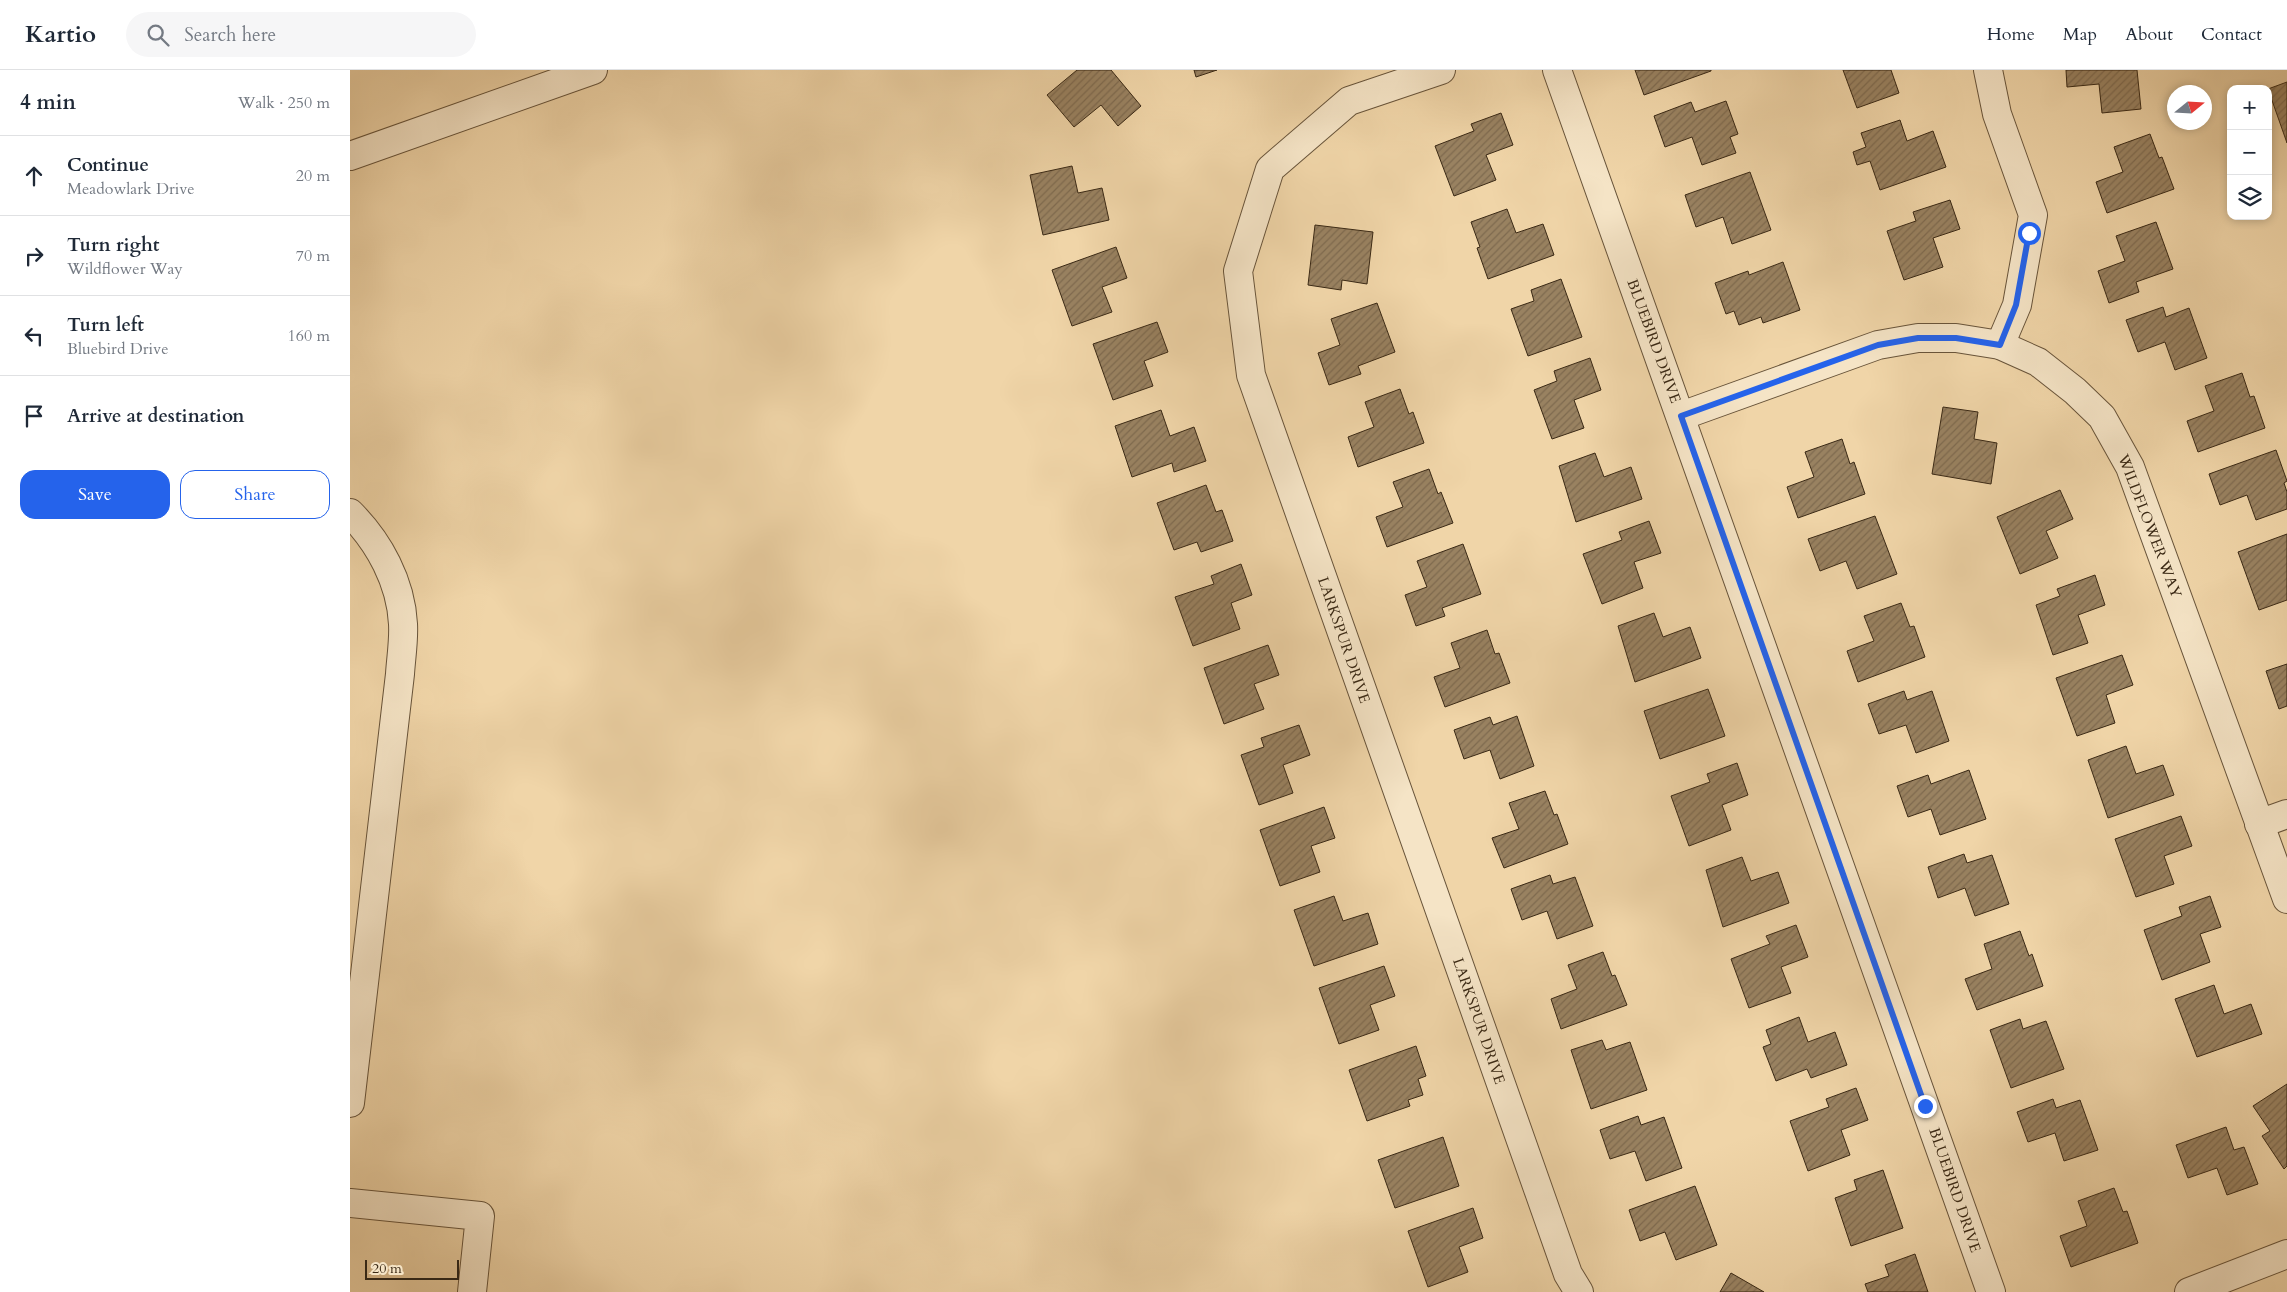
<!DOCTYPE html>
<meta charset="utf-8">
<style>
:root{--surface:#fff;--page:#f6f6f7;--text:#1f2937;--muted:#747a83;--line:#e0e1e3;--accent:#2563eb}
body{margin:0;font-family:Cardo,serif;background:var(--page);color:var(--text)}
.controls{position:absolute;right:15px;top:15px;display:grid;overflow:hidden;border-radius:10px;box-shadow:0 2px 8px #0003}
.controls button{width:45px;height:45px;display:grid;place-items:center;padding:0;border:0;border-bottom:1px solid var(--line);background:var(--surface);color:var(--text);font:25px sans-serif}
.compass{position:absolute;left:1817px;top:15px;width:45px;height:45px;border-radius:50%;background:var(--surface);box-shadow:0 2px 8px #0003;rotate:72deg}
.scale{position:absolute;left:15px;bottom:12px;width:94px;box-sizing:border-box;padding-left:5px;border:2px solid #3a2915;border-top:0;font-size:14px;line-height:18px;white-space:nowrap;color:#3a2915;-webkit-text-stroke:4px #f5e4c6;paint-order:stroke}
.stop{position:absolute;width:15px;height:15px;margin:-11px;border:4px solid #2563eb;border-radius:50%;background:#fff}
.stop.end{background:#2563eb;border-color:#fff;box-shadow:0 1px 5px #0008}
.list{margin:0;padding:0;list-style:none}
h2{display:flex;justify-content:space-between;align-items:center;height:65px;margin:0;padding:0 20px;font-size:21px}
h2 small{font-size:16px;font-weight:400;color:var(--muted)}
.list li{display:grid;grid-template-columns:32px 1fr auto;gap:15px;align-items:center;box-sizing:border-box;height:80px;padding:0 20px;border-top:1px solid var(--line)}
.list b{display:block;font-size:19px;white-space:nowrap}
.list p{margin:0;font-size:16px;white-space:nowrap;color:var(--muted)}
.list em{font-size:16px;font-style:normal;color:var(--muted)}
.actions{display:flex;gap:10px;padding:15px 20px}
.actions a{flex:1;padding:11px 0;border:1px solid var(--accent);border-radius:15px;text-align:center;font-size:18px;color:var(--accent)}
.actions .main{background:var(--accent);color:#fff}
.icon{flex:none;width:28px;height:28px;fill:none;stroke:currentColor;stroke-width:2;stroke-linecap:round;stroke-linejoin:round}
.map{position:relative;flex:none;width:1937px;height:1222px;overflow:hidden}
header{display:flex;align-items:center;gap:30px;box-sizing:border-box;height:70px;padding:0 25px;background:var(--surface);border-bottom:1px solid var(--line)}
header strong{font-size:24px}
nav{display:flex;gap:28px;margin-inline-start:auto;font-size:18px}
.search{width:350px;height:45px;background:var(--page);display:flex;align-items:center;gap:12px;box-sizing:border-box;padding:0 18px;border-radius:28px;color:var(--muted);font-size:19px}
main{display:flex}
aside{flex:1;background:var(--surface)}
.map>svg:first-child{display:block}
</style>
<header>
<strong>Kartio</strong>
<div class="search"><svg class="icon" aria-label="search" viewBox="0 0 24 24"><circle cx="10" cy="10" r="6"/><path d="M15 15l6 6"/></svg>Search here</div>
<nav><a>Home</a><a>Map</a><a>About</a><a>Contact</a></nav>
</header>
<main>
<aside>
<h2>4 min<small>Walk · 250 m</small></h2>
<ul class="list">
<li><svg class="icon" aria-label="ahead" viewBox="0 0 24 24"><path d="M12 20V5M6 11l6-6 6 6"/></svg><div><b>Continue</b><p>Meadowlark Drive</p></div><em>20 m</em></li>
<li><svg class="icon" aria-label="right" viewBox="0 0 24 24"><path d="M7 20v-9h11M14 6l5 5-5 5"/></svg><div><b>Turn right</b><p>Wildflower Way</p></div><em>70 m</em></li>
<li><svg class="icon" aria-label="left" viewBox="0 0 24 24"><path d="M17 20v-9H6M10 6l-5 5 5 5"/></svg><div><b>Turn left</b><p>Bluebird Drive</p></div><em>160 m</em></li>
<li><svg class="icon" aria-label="arrive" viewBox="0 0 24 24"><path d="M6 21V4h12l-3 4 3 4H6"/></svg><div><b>Arrive at destination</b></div></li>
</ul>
<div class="actions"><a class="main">Save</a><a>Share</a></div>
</aside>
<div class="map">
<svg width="1937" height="1222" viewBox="0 0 1937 1222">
<defs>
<pattern id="building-hatch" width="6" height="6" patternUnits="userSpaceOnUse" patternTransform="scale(1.25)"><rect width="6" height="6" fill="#998261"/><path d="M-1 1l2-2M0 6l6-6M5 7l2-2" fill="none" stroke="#7e6a4f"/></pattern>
</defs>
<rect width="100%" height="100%" fill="#f0d5a8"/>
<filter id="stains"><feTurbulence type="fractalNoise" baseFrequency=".004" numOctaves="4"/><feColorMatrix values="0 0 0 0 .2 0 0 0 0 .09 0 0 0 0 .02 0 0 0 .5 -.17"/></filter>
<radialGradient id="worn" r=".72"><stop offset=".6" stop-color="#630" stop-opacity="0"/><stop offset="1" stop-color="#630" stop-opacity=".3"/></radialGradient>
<g fill="url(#building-hatch)" stroke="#3a2915">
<polygon points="727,0 761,0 791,36 768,56 751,35 724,57 697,25"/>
<polygon points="844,0 867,0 846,7"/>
<polygon points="1285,0 1361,0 1361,1 1294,25"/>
<polygon points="1493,0 1541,0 1549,23 1507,38"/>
<polygon points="1716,0 1787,0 1791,39 1752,43 1749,14 1717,17"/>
<polygon points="1937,12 1937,73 1918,19"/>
<polygon points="1376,31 1388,64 1380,67 1386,83 1352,95 1342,67 1315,77 1304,46 1341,32 1345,42"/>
<polygon points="1151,43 1163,75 1136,85 1146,110 1104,126 1085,76 1124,61 1121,54"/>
<polygon points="1550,50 1557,71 1583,61 1596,97 1530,120 1520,91 1507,95 1503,82 1516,77 1511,63"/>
<polygon points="1800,64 1809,88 1812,87 1824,119 1757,143 1746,112 1773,102 1764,77"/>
<polygon points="722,96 728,123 752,118 759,150 693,165 680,105"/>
<polygon points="1400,102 1421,160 1382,174 1373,147 1346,157 1335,125"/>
<polygon points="1600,130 1610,159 1583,168 1593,197 1554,210 1537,161 1566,151 1563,142"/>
<polygon points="1157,139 1166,163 1193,154 1204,185 1138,209 1127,178 1130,177 1121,152"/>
<polygon points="1806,152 1823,199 1786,212 1789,222 1759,233 1748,201 1775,191 1766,166"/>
<polygon points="965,155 1023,162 1017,214 992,210 991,220 958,215"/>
<polygon points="766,177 777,208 752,217 762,242 722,256 702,200"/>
<polygon points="1433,192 1450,240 1413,253 1411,247 1389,255 1384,241 1376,244 1365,213 1398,201 1399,205"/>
<polygon points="1211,209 1232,267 1178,286 1161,239 1184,231 1181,220"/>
<polygon points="1027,233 1045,282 1008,296 1011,304 979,315 968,283 990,275 981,249"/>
<polygon points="1813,237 1816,247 1839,238 1857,288 1825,300 1815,272 1788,282 1776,250"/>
<polygon points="807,252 818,282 794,291 803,316 763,330 743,274"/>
<polygon points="1240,288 1251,320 1224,330 1234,358 1202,369 1184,320 1207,311 1204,301"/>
<polygon points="1892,303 1900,327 1904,326 1915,358 1848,382 1837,351 1864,341 1855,316"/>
<polygon points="1050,319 1059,344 1063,342 1074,373 1008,397 998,367 1024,357 1015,332"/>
<polygon points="1593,337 1628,342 1624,369 1647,373 1641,414 1582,404"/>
<polygon points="811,340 820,366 844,357 856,391 824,402 822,393 782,407 765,356"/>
<polygon points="1492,369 1500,394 1504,392 1515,424 1448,448 1437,417 1464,407 1455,382"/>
<polygon points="1926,380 1937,411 1934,413 1937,422 1937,439 1906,450 1897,425 1870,435 1859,404"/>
<polygon points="1245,383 1254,407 1281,397 1292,429 1226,452 1209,396"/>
<polygon points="1079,399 1088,424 1091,422 1103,453 1037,477 1026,447 1053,437 1043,412"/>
<polygon points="856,415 866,442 872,440 883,471 851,482 847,472 824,480 807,433"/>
<polygon points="1710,420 1723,449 1696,461 1708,488 1670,504 1647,447"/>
<polygon points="1525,446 1547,504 1507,519 1496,491 1470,501 1458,469"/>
<polygon points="1299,451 1311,483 1284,492 1293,518 1252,534 1233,484 1272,470 1269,462"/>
<polygon points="1937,464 1937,530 1909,540 1888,482"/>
<polygon points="1113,474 1131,524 1092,538 1095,546 1066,556 1055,525 1077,517 1067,491"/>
<polygon points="891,494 902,525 881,533 890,559 843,576 825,527 864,514 861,506"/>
<polygon points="1745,505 1755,535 1728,545 1738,573 1703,585 1686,535 1710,526 1707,519"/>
<polygon points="1551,533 1560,557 1564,556 1575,587 1508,612 1497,581 1524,571 1514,546"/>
<polygon points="1304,543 1313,567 1340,557 1351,588 1285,612 1268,556"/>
<polygon points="1137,560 1145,584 1149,583 1160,613 1095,637 1084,607 1110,598 1101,573"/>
<polygon points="918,575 929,605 904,614 914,639 874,654 854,598"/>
<polygon points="1772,585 1783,615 1756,625 1765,653 1727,666 1706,608"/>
<polygon points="1937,594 1937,636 1929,639 1916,601"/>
<polygon points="1358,619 1375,666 1310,689 1294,641"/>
<polygon points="1554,621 1557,630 1582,621 1599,671 1566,683 1556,655 1529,664 1518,634"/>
<polygon points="1167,646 1184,696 1150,709 1140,680 1114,689 1104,660 1140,647 1143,655"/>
<polygon points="949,655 960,685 933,695 943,723 909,735 891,685 914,677 911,668"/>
<polygon points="1776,676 1786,704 1813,695 1824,725 1758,748 1738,690"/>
<polygon points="1387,693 1398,725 1372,735 1381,760 1339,776 1321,726 1360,712 1357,704"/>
<polygon points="1619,700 1636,749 1590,765 1581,739 1558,747 1547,716 1578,705 1581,714"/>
<polygon points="1195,721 1204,745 1207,744 1218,774 1154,798 1142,768 1169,759 1159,733"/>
<polygon points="974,737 985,768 961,776 970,802 930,816 910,760"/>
<polygon points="1831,746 1842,776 1814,786 1824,814 1786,827 1765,769"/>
<polygon points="1614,784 1617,793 1642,785 1659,834 1625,846 1615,818 1588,828 1578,797"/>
<polygon points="1392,787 1401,811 1428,802 1439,833 1373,857 1356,800"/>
<polygon points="1200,805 1203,814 1225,807 1243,856 1207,869 1197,841 1172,850 1161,819"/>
<polygon points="984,826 993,851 1018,843 1028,874 964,896 944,840"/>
<polygon points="1860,826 1871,857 1850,864 1860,892 1812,910 1794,860 1832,846 1829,837"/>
<polygon points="1446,855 1458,887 1431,897 1441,923 1399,938 1381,889 1420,874 1416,866"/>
<polygon points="1670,861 1679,886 1682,884 1693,916 1627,940 1615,909 1642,899 1634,874"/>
<polygon points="1253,882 1262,906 1265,905 1277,935 1211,959 1201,929 1227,919 1218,895"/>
<polygon points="1034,896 1045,926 1020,935 1029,960 989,974 969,918"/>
<polygon points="1864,915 1874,944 1901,934 1912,964 1847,987 1825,929"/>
<polygon points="1449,947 1458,972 1485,962 1497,995 1461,1008 1457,999 1426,1011 1413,977 1421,974 1416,960"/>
<polygon points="1670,949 1673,959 1696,951 1714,999 1661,1018 1640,960"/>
<polygon points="1252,970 1256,980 1280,972 1297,1020 1241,1039 1221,980"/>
<polygon points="1066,976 1076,1006 1068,1009 1073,1025 1058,1030 1060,1036 1017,1051 999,1000"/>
<polygon points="1937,1014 1937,1096 1934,1099 1912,1066 1920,1061 1903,1036"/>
<polygon points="1506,1018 1518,1050 1491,1060 1500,1085 1458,1101 1440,1051 1479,1037 1476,1029"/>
<polygon points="1703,1029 1706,1038 1730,1030 1748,1080 1714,1091 1705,1063 1678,1072 1667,1042"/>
<polygon points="1288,1046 1291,1055 1314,1047 1332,1098 1296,1111 1285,1081 1260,1089 1250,1060"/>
<polygon points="1876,1057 1884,1080 1894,1077 1908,1114 1877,1125 1867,1098 1838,1108 1826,1075"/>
<polygon points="1093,1067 1109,1116 1045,1138 1028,1090"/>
<polygon points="1533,1100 1553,1158 1501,1176 1485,1128 1507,1120 1504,1110"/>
<polygon points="1345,1116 1367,1175 1326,1190 1315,1162 1290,1171 1279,1140"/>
<polygon points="1764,1118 1773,1142 1777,1141 1788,1173 1721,1197 1710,1166 1737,1156 1728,1131"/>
<polygon points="1123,1138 1133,1168 1109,1177 1118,1202 1078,1217 1058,1161"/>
<polygon points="1565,1184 1578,1222 1518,1222 1515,1214 1539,1206 1535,1195"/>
<polygon points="1381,1203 1414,1222 1370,1222"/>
</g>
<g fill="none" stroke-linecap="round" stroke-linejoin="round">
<defs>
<g id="minor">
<polyline points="1091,0 999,31 920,99 888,201 901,305 1218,1204 1229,1222"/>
<polyline points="1207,0 1641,1222"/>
<polyline points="1638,0 1647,44 1683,145 1667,235 1650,275"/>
<polyline points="0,86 243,0"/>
<polyline points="1331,346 1528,275 1568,268 1606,268 1650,275 1688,292 1725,321 1752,347 1780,397 1937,829"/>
<path d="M 0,443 C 29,472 51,512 53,554 C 54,570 51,588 50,604 L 0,1033"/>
<polyline points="1909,754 1937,744"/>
<polyline points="0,1133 130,1146 122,1222"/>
<polyline points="1839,1222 1937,1184"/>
</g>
</defs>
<use href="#minor" stroke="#68543a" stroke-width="30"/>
<use href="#minor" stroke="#f5e4c6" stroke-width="28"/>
</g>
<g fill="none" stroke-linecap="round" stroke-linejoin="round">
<polyline stroke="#2563eb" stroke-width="6" points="1575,1036 1331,346 1528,275 1568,268 1606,268 1650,275 1666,235 1679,163"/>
</g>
<g text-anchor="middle" stroke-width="4" stroke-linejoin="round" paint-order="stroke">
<g font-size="15" fill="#3a2915" stroke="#f5e4c6">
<text transform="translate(1304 271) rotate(70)" y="5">BLUEBIRD DRIVE</text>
<text transform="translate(1800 456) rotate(69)" y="5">WILDFLOWER WAY</text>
<text transform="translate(994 570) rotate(71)" y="5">LARKSPUR DRIVE</text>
<text transform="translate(1129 951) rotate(71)" y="5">LARKSPUR DRIVE</text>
<text transform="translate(1605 1120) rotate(71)" y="5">BLUEBIRD DRIVE</text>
</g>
</g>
<rect width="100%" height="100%" filter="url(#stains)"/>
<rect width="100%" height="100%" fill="url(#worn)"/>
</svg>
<div class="controls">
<button>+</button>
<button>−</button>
<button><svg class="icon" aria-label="layers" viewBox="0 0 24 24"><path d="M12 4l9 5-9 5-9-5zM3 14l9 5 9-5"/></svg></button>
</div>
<svg class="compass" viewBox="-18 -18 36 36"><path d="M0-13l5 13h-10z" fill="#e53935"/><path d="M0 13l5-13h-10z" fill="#747a83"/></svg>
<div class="scale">20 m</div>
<div class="stop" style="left:1679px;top:163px"></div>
<div class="stop end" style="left:1575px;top:1036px"></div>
</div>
</main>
